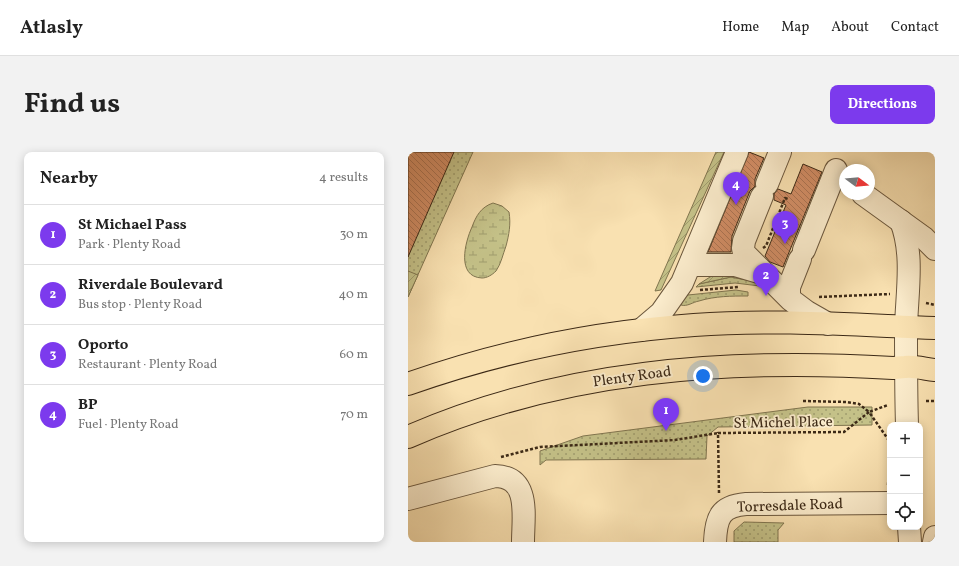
<!DOCTYPE html>
<meta charset="utf-8">
<style>
:root{--surface:#fff;--page:#f2f2f2;--text:#222;--muted:#767676;--line:#e0e0e0;--accent:#7c3aed}
body{margin:0;font-family:Vollkorn,serif;background:var(--page);color:var(--text)}
.controls{position:absolute;right:12px;bottom:12px;display:grid;overflow:hidden;border-radius:8px;box-shadow:0 2px 10px #0003}
.controls button{width:36px;height:36px;display:grid;place-items:center;padding:0;border:0;border-bottom:1px solid var(--line);background:var(--surface);color:var(--text);font:20px sans-serif}
.compass{position:absolute;left:431px;top:12px;width:36px;height:36px;border-radius:50%;background:var(--surface);box-shadow:0 2px 10px #0003;rotate:106deg}
.you{position:absolute;left:295px;top:224px;width:14px;height:14px;margin:-10px;border:3px solid #fff;border-radius:50%;background:#1a73e8;box-shadow:0 0 0 6px #1a73e833}
.badge{display:grid;place-items:center;width:26px;height:26px;border-radius:50%;background:var(--accent);color:#fff;font-size:13px;font-weight:700}
.pin{position:absolute;translate:-50% -33px;filter:drop-shadow(0 1px 2px #0008)}
.pin::after{content:'';position:absolute;top:21px;width:14px;height:12px;background:inherit;clip-path:polygon(0 0,100% 0,50% 100%)}
.list{margin:0;padding:0;list-style:none}
h2{display:flex;justify-content:space-between;align-items:center;height:52px;margin:0;padding:0 16px;font-size:17px}
h2 small{font-size:13px;font-weight:400;color:var(--muted)}
.list li{display:grid;grid-template-columns:26px 1fr auto;gap:12px;align-items:center;box-sizing:border-box;height:60px;padding:0 16px;border-top:1px solid var(--line)}
.list b{display:block;font-size:15px;white-space:nowrap}
.list p{margin:0;font-size:13px;white-space:nowrap;color:var(--muted)}
.list em{font-size:13px;font-style:normal;color:var(--muted)}
.icon{flex:none;width:22px;height:22px;fill:none;stroke:currentColor;stroke-width:2;stroke-linecap:round;stroke-linejoin:round}
.map{position:relative;flex:none;width:527px;height:390px;overflow:hidden;border-radius:8px}
header{display:flex;align-items:center;gap:24px;box-sizing:border-box;height:56px;padding:0 20px;background:var(--surface);border-bottom:1px solid var(--line)}
header strong{font-size:19px}
nav{display:flex;gap:22px;margin-inline-start:auto;font-size:14px}
.intro{display:flex;align-items:center;justify-content:space-between;box-sizing:border-box;height:96px;padding:0 24px}
h1{margin:0;font-size:28px}
.button{padding:10px 18px;border-radius:8px;background:var(--accent);color:#fff;font-size:14px;font-weight:700}
main{display:flex;gap:24px;padding:0 24px}
aside{flex:1;background:var(--surface);border-radius:8px;box-shadow:0 2px 10px #0003}
.map>svg:first-child{display:block}
</style>
<header>
<strong>Atlasly</strong>
<nav><a>Home</a><a>Map</a><a>About</a><a>Contact</a></nav>
</header>
<div class="intro"><h1>Find us</h1><a class="button">Directions</a></div>
<main>
<aside>
<h2>Nearby<small>4 results</small></h2>
<ul class="list">
<li><span class="badge">1</span><div><b>St Michael Pass</b><p>Park · Plenty Road</p></div><em>30 m</em></li>
<li><span class="badge">2</span><div><b>Riverdale Boulevard</b><p>Bus stop · Plenty Road</p></div><em>40 m</em></li>
<li><span class="badge">3</span><div><b>Oporto</b><p>Restaurant · Plenty Road</p></div><em>60 m</em></li>
<li><span class="badge">4</span><div><b>BP</b><p>Fuel · Plenty Road</p></div><em>70 m</em></li>
</ul>
</aside>
<div class="map">
<svg width="527" height="390" viewBox="0 0 527 390">
<defs>
<pattern id="grass-dots" width="8" height="8" patternUnits="userSpaceOnUse"><rect width="8" height="8" fill="#c4c188"/><path d="M2 2h.1M6 6h.1" fill="none" stroke="#a09d6e" stroke-width="1.8" stroke-linecap="round"/></pattern>
<pattern id="wetland-marsh" width="20" height="14" patternUnits="userSpaceOnUse"><rect width="20" height="14" fill="#c4c188"/><path d="M1 5h8M5 5V1M11 12h8M15 12V8" fill="none" stroke="#a09d6e"/></pattern>
<pattern id="garden-furrows" width="10" height="10" patternUnits="userSpaceOnUse"><rect width="10" height="10" fill="#c4c188"/><path d="M-1 1l2-2M0 10L10 0M9 11l2-2" fill="none" stroke="#a09d6e"/></pattern>
<pattern id="building-back-hatch" width="6" height="6" patternUnits="userSpaceOnUse"><rect width="6" height="6" fill="#d18d65"/><path d="M-1 5l2 2M0 0l6 6M5-1l2 2" fill="none" stroke="#ab7352"/></pattern>
</defs>
<rect width="100%" height="100%" fill="#f9e1b1"/>
<filter id="stains"><feTurbulence type="fractalNoise" baseFrequency=".005" numOctaves="4"/><feColorMatrix values="0 0 0 0 .2 0 0 0 0 .09 0 0 0 0 .02 0 0 0 .5 -.17"/></filter>
<radialGradient id="worn" r=".72"><stop offset=".6" stop-color="#630" stop-opacity="0"/><stop offset="1" stop-color="#630" stop-opacity=".3"/></radialGradient>
<g fill="url(#grass-dots)" stroke="#80754f">
<polygon points="0,0 65,0 0,145"/>
<polygon points="323,125 349,130 360,135 327,131 288,135 291,132"/>
<path d="M 328,138 L 340,140 L 340,144 C 324,144 307,144 291,149 C 285,150 279,155 273,153 L 273,150 L 280,143 Z"/>
<polygon points="400,255 464,255 464,273 310,275 299,284 298,307 138,308 132,313 132,299 175,284"/>
<polygon points="336,370 376,371 370,378 370,390 326,390 326,379"/>
</g>
<path fill="url(#wetland-marsh)" stroke="#80754f" d="M 85,51 L 94,54 L 101,60 C 103,72 101,83 98,94 C 95,102 93,112 88,119 C 84,123 79,126 74,126 C 48,125 57,90 64,75 C 68,64 73,55 85,51 Z"/>
<g fill="url(#garden-furrows)" stroke="#80754f">
<polygon points="308,0 316,0 253,138 247,139"/>
<polygon points="0,119 10,123 0,145"/>
<polygon points="310,120 349,130 323,125 291,132"/>
</g>
<g fill="url(#building-back-hatch)" stroke="#3c2916">
<polygon points="0,0 46,0 0,105"/>
<polygon points="341,0 356,6 347,27 347,34 342,39 324,84 323,100 300,100"/>
<polygon points="395,12 414,20 375,115 362,110 357,104 378,53 366,48 366,42 370,37 383,42"/>
</g>
<g fill="none" stroke-linecap="round" stroke-linejoin="round">
<defs>
<g id="minor">
<polyline points="359,32 372,0"/>
<polyline points="455,42 516,86 527,97"/>
<polyline points="354,44 336,89 335,96 336,101 383,148 399,160 420,172"/>
<path d="M 493,69 C 506,102 499,140 498,175 C 498,208 498,241 499,273"/>
<polyline points="396,98 428,18"/>
<polyline points="283,113 327,113 354,121"/>
<polyline points="381,145 381,135 392,107"/>
<polyline points="233,178 253,161 274,131 329,0"/>
<path d="M 0,347 L 87,324 C 123,325 115,364 115,390"/>
<polyline points="501,375 502,390"/>
<path d="M 307,390 C 308,366 312,354 338,352 L 482,351"/>
<polyline points="526,390 527,385"/>
</g>
<g id="highway">
<path d="M 0,232 C 93,199 187,180 286,173 C 366,167 447,173 527,176"/>
<path d="M 0,285 C 152,218 321,206 485,216 C 489,216 493,215 497,215 C 507,214 517,217 527,218"/>
</g>
</defs>
<use href="#minor" stroke="#6b573d" stroke-width="24"/>
<use href="#highway" stroke="#3c2916" stroke-width="24"/>
<g stroke="#3c2916" stroke-width="2.5" stroke-dasharray="3 2" stroke-linecap="butt">
<polyline points="355,96 358,94 377,46 380,47"/>
<polyline points="292,138 331,135"/>
<polyline points="411,145 482,142"/>
<polyline points="518,151 527,153"/>
<polyline points="395,249 439,250 451,252 461,260 480,253"/>
<polyline points="518,249 527,249"/>
<polyline points="93,305 132,295 267,288 310,281"/>
<polyline points="311,341 310,281 436,280 461,260 482,290 480,333"/>
</g>
<use href="#minor" stroke="#fbeccc" stroke-width="22"/>
<use href="#highway" stroke="#f9e1b1" stroke-width="22"/>
</g>
<g text-anchor="middle" stroke-width="3.5" stroke-linejoin="round" paint-order="stroke">
<g font-size="15" fill="#3c2916" stroke="#fbeccc">
<text transform="translate(224 224) rotate(-8)" y="5">Plenty Road</text>
<text transform="translate(375 270) rotate(-1)" y="5">St Michel Place</text>
<text transform="translate(382 353) rotate(-2)" y="5">Torresdale Road</text>
</g>
</g>
<rect width="100%" height="100%" filter="url(#stains)"/>
<rect width="100%" height="100%" fill="url(#worn)"/>
</svg>
<div class="controls">
<button>+</button>
<button>−</button>
<button><svg class="icon" aria-label="locate" viewBox="0 0 24 24"><circle cx="12" cy="12" r="6"/><path d="M12 2v4M12 18v4M2 12h4M18 12h4"/></svg></button>
</div>
<svg class="compass" viewBox="-18 -18 36 36"><path d="M0-13l5 13h-10z" fill="#e53935"/><path d="M0 13l5-13h-10z" fill="#767676"/></svg>
<div class="you"></div>
<div class="pin badge" style="left:258px;top:279px">1</div>
<div class="pin badge" style="left:358px;top:144px">2</div>
<div class="pin badge" style="left:377px;top:92px">3</div>
<div class="pin badge" style="left:328px;top:53px">4</div>
</div>
</main>
